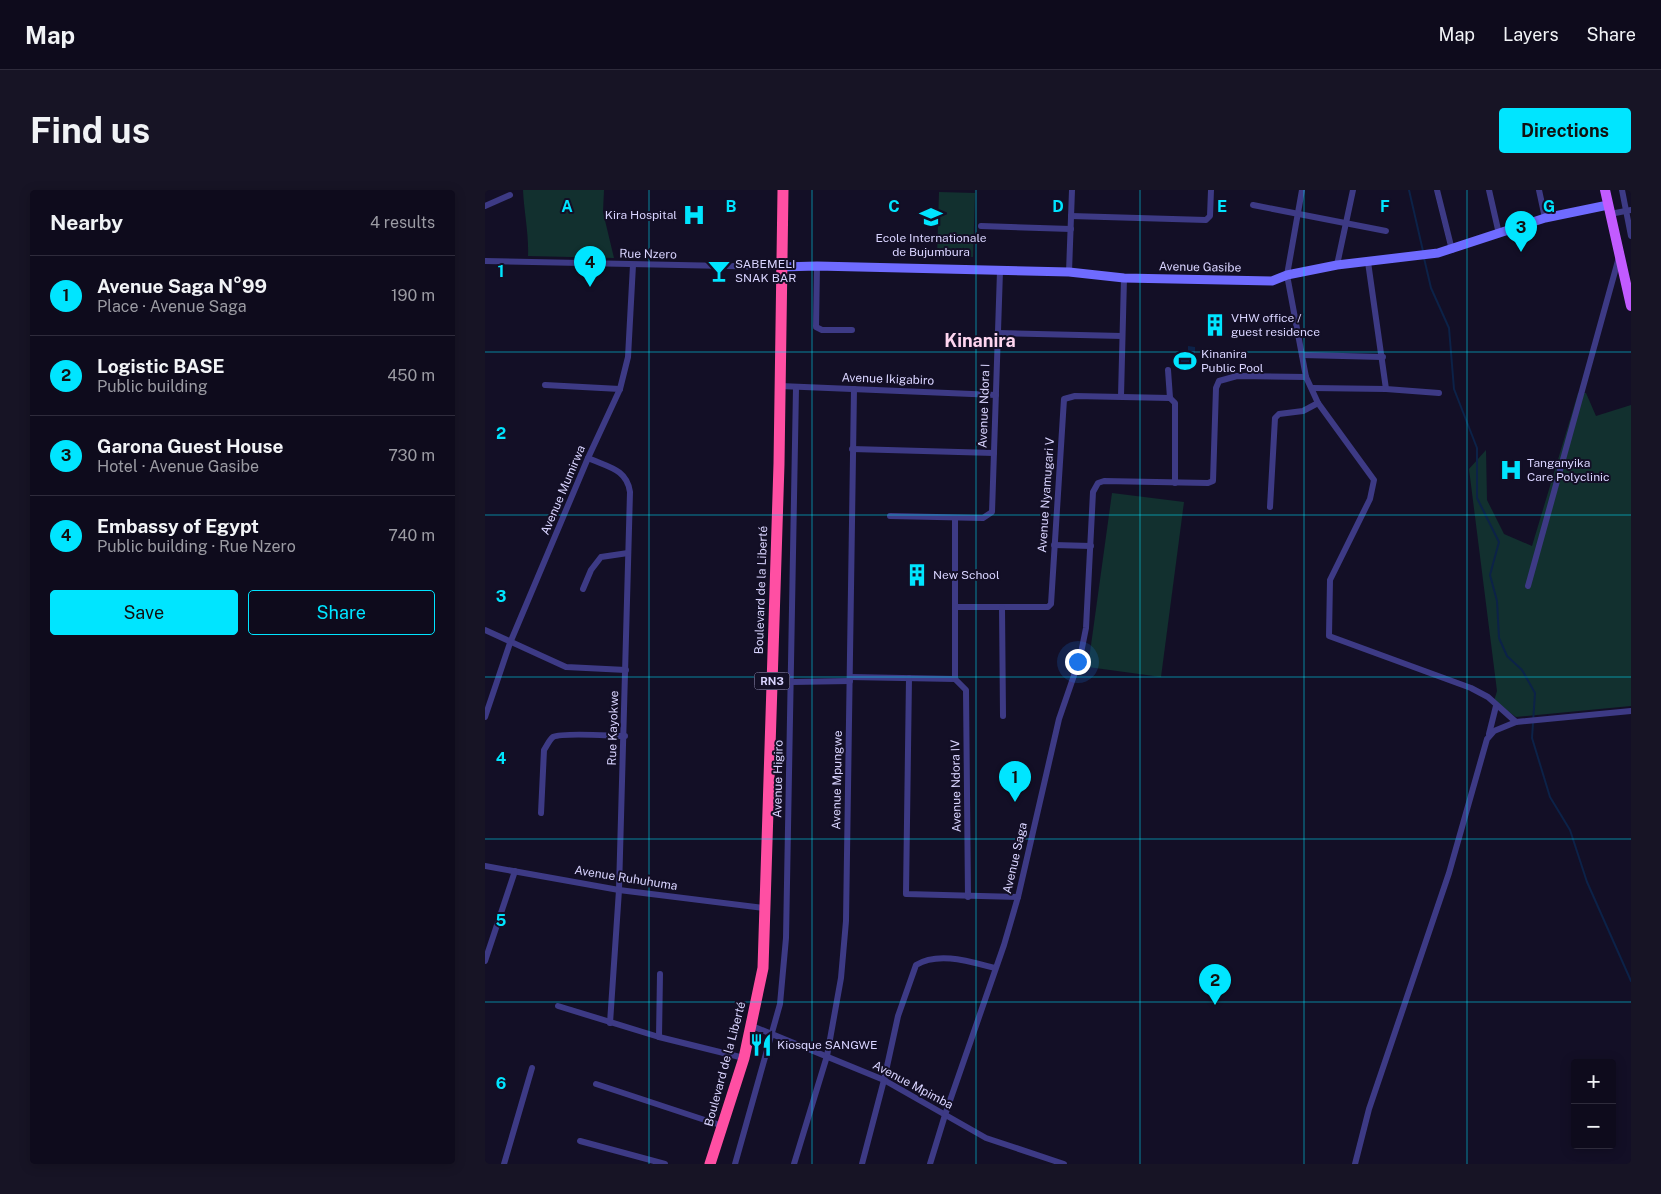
<!DOCTYPE html>
<meta charset="utf-8">
<style>
:root{--surface:#0e0b1c;--page:#171425;--text:#f1f3f6;--muted:#9b9ba3;--line:#2e2b3b;--accent:#00e5ff}
body{margin:0;font-family:"Public Sans",sans-serif;background:var(--page);color:var(--text)}
.controls{position:absolute;right:15px;bottom:15px;display:grid;overflow:hidden;border-radius:5px;box-shadow:0 2px 12px #0003}
.controls button{width:45px;height:45px;display:grid;place-items:center;padding:0;border:0;border-bottom:1px solid var(--line);background:var(--surface);color:var(--text);font:25px sans-serif}
.you{position:absolute;left:592px;top:471px;width:18px;height:18px;margin:-12px;border:4px solid #fff;border-radius:50%;background:#1a73e8;box-shadow:0 0 0 8px #1a73e833}
.badge{display:grid;place-items:center;width:32px;height:32px;border-radius:50%;background:var(--accent);color:#111;font-size:16px;font-weight:700}
.pin{position:absolute;translate:-50% -41px;filter:drop-shadow(0 1px 2px #0008)}
.pin::after{content:'';position:absolute;top:26px;width:18px;height:15px;background:inherit;clip-path:polygon(0 0,100% 0,50% 100%)}
.list{margin:0;padding:0;list-style:none}
h2{display:flex;justify-content:space-between;align-items:center;height:65px;margin:0;padding:0 20px;font-size:21px}
h2 small{font-size:16px;font-weight:400;color:var(--muted)}
.list li{display:grid;grid-template-columns:32px 1fr auto;gap:15px;align-items:center;box-sizing:border-box;height:80px;padding:0 20px;border-top:1px solid var(--line)}
.list b{display:block;font-size:19px;white-space:nowrap}
.list p{margin:0;font-size:16px;white-space:nowrap;color:var(--muted)}
.list em{font-size:16px;font-style:normal;color:var(--muted)}
.actions{display:flex;gap:10px;padding:15px 20px}
.actions a{flex:1;padding:11px 0;border:1px solid var(--accent);border-radius:5px;text-align:center;font-size:18px;color:var(--accent)}
.actions .main{background:var(--accent);color:#111}
.map{position:relative;flex:none;width:1146px;height:974px;overflow:hidden;border-radius:5px}
header{display:flex;align-items:center;gap:30px;box-sizing:border-box;height:70px;padding:0 25px;background:var(--surface);border-bottom:1px solid var(--line)}
header strong{font-size:24px}
nav{display:flex;gap:28px;margin-inline-start:auto;font-size:18px}
.intro{display:flex;align-items:center;justify-content:space-between;box-sizing:border-box;height:120px;padding:0 30px}
h1{margin:0;font-size:35px}
.button{padding:12px 22px;border-radius:5px;background:var(--accent);color:#111;font-size:18px;font-weight:700}
main{display:flex;gap:30px;padding:0 30px}
aside{flex:1;background:var(--surface);border-radius:5px;box-shadow:0 2px 12px #0003}
.map>svg:first-child{display:block}
</style>
<header>
<strong>Map</strong>
<nav><a>Map</a><a>Layers</a><a>Share</a></nav>
</header>
<div class="intro"><h1>Find us</h1><a class="button">Directions</a></div>
<main>
<aside>
<h2>Nearby<small>4 results</small></h2>
<ul class="list">
<li><span class="badge">1</span><div><b>Avenue Saga N°99</b><p>Place · Avenue Saga</p></div><em>190 m</em></li>
<li><span class="badge">2</span><div><b>Logistic BASE</b><p>Public building</p></div><em>450 m</em></li>
<li><span class="badge">3</span><div><b>Garona Guest House</b><p>Hotel · Avenue Gasibe</p></div><em>730 m</em></li>
<li><span class="badge">4</span><div><b>Embassy of Egypt</b><p>Public building · Rue Nzero</p></div><em>740 m</em></li>
</ul>
<div class="actions"><a class="main">Save</a><a>Share</a></div>
</aside>
<div class="map">
<svg width="1146" height="974" viewBox="0 0 1146 974">
<rect width="100%" height="100%" fill="#130f26"/>
<g fill="#12302f">
<path d="M 38,0 L 119,0 L 118,22 L 129,68 L 43,66 C 44,44 39,22 38,0 Z"/>
<polygon points="454,2 490,3 488,67 452,66"/>
<polygon points="1093,203 1101,203 1111,226 1146,215 1146,516 1031,527 1009,511 1012,501 984,279 1001,260 1002,310 1019,344 1047,356"/>
<polygon points="627,303 699,312 676,487 603,477"/>
</g>
<polygon fill="#0c2248" points="703,156 710,157 710,176 689,176 689,165 703,165"/>
<g fill="none" stroke-linecap="round" stroke-linejoin="round">
<g stroke="#0c2248" stroke-width="2">
<polyline points="924,0 938,61"/>
<polyline points="939,68 946,98 964,138 969,199 992,258 992,308 1014,352 1005,385 1012,411 1014,448 1022,466 1037,480 1050,503 1047,548 1065,607 1085,640 1102,692 1146,791"/>
</g>
<g stroke="#3d3a85" stroke-width="6">
<polyline points="817,0 802,85 821,187 833,213 889,290 885,309 845,390 844,446 986,498 1003,507 1031,532 1146,521"/>
<polyline points="952,0 967,60"/>
<polyline points="1004,0 1014,44"/>
<polyline points="1054,0 1060,28"/>
<polyline points="1137,0 1146,46"/>
<polyline points="768,15 901,41"/>
<polyline points="0,16 25,5"/>
<polyline points="1125,24 1146,20"/>
<polyline points="586,26 721,30 725,26 726,0"/>
<polyline points="496,36 586,39"/>
<polyline points="0,71 296,77"/>
<polyline points="883,72 901,199"/>
<polyline points="852,75 868,0"/>
<polyline points="332,76 331,137 337,140 367,140"/>
<polyline points="584,82 587,0"/>
<polyline points="513,143 637,146"/>
<polyline points="817,165 898,167"/>
<polyline points="683,180 685,208 690,213 690,293"/>
<polyline points="60,195 135,199"/>
<polyline points="295,196 511,205"/>
<polyline points="827,198 901,199 954,203"/>
<polyline points="636,206 639,88"/>
<polyline points="367,259 509,263"/>
<path d="M 103,268 C 123,277 142,279 145,302 L 134,700 L 125,833"/>
<polyline points="785,317 790,228 794,224 818,221 833,213"/>
<polyline points="405,326 498,328 507,322 515,81"/>
<polyline points="569,355 606,356"/>
<polyline points="1043,396 1134,67"/>
<polyline points="98,399 106,380 116,367 143,363"/>
<polyline points="471,417 563,417 566,414 579,209 590,206 685,208"/>
<polyline points="517,418 518,526"/>
<polyline points="0,440 81,477 141,480"/>
<polyline points="365,487 470,489"/>
<polyline points="424,488 421,704 533,707"/>
<polyline points="470,489 481,500 483,707"/>
<polyline points="470,489 470,328"/>
<polyline points="306,492 365,491"/>
<polyline points="0,527 25,453 103,268 135,199 143,167 148,75"/>
<polyline points="1004,544 1011,516"/>
<path d="M 56,623 L 59,560 C 62,556 64,550 68,547 C 78,542 126,546 140,546"/>
<polyline points="0,676 134,700 279,718"/>
<polyline points="0,771 30,681"/>
<polyline points="73,816 174,847 259,868"/>
<polyline points="267,836 399,890 501,948 579,974"/>
<polyline points="174,847 175,784"/>
<polyline points="111,894 238,936"/>
<polyline points="95,951 180,974"/>
<polyline points="19,974 47,878"/>
<polyline points="250,974 295,814 301,748 311,198"/>
<polyline points="309,974 342,866 356,788 361,731 369,199"/>
<path d="M 377,974 L 399,890 L 413,826 L 431,775 C 454,761 486,772 510,778"/>
<polyline points="445,974 460,925 519,755 533,707 574,529 595,468 601,438 608,302 613,293 619,291 723,293 728,291 731,198 734,191 752,186 821,187"/>
<polyline points="870,974 884,919 964,683 1002,549 1009,541 1031,532"/>
</g>
<polyline stroke="#6f6bff" stroke-width="9" points="296,77 332,76 584,82 639,88 787,91 802,85 852,75 953,63 1060,28 1123,15"/>
<polyline stroke="#c25bff" stroke-width="10" points="1120,0 1146,116"/>
<polyline stroke="#ff4fa3" stroke-width="11" points="225,974 259,868 278,778 294,274 298,0"/>
</g>
<path fill="none" stroke="#00e5ff" stroke-width="1" stroke-opacity="0.55" d="M 164,0 L 164,974M 327,0 L 327,974M 491,0 L 491,974M 655,0 L 655,974M 819,0 L 819,974M 982,0 L 982,974M 0,162 L 1146,162M 0,325 L 1146,325M 0,487 L 1146,487M 0,649 L 1146,649M 0,812 L 1146,812"/>
<defs>
<symbol id="hospital-bare" viewBox="-9 -9 18 18"><path d="M-5-5h3v3.5h4V-5h3V5h-3V1.5h-4V5h-3Z" fill="#00e5ff" stroke="#130f26" stroke-width="2.5" paint-order="stroke"/></symbol>
<symbol id="school-bare" viewBox="-9 -9 18 18"><path d="M0-5L7-2L0 1L-7-2ZM-4 1L0 2.5L4 1V4Q0 6-4 4Z" fill="#00e5ff" stroke="#130f26" stroke-width="2.5" paint-order="stroke"/></symbol>
<symbol id="bar-bare" viewBox="-9 -9 18 18"><path d="M-6-5H6L.8 .8V4.5H3.5V6h-7V4.5H-.8V.8Z" fill="#00e5ff" stroke="#130f26" stroke-width="2.5" paint-order="stroke"/></symbol>
<symbol id="building-bare" viewBox="-9 -9 18 18"><path d="M-4-6H4V6H1V3H-1V6H-4ZM-2.5-4.3h1.7v1.8h-1.7ZM.8-4.3h1.7v1.8H.8ZM-2.5-1h1.7V.8h-1.7ZM.8-1h1.7V.8H.8Z" fill="#00e5ff" stroke="#130f26" stroke-width="2.5" paint-order="stroke"/></symbol>
<symbol id="stadium-bare" viewBox="-9 -9 18 18"><path d="M0-5a6.5 5 0 1 0 0 10a6.5 5 0 1 0 0-10ZM-3.5-1.8h7v3.6h-7Z" fill="#00e5ff" stroke="#130f26" stroke-width="2.5" paint-order="stroke"/></symbol>
<symbol id="restaurant-bare" viewBox="-9 -9 18 18"><path d="M-5-6h1v4h1v-4h1v4h1v-4h1v5L-1.5 .5V6h-2V.5L-5-1ZM5-6V6H3V1.5H1.5Q1.5-4 5-6Z" fill="#00e5ff" stroke="#130f26" stroke-width="2.5" paint-order="stroke"/></symbol>
</defs>
<g fill-rule="evenodd">
<use href="#hospital-bare" x="193" y="9" width="32" height="32"/>
<use href="#school-bare" x="430" y="11" width="32" height="32"/>
<use href="#bar-bare" x="218" y="65" width="32" height="32"/>
<use href="#building-bare" x="714" y="119" width="32" height="32"/>
<use href="#stadium-bare" x="684" y="155" width="32" height="32"/>
<use href="#hospital-bare" x="1010" y="264" width="32" height="32"/>
<use href="#building-bare" x="416" y="369" width="32" height="32"/>
<use href="#restaurant-bare" x="260" y="839" width="32" height="32"/>
</g>
<g text-anchor="middle" stroke-width="4" stroke-linejoin="round" paint-order="stroke">
<rect fill="#130f26" stroke="#9e99be" stroke-width="1" x="269.5" y="482.5" width="35" height="17" rx="4"/>
<g font-size="11" font-weight="bold" fill="#d9d4ff">
<text x="287" y="495">RN3</text>
</g>
<g font-size="12" fill="#d9d4ff" stroke="#130f26" text-anchor="start">
<text x="192" y="29" text-anchor="end">Kira Hospital</text>
<text x="446" y="52" text-anchor="middle">Ecole Internationale<tspan x="446" dy="14">de Bujumbura</tspan></text>
<text x="250" y="78">SABEMELI<tspan x="250" dy="14">SNAK BAR</tspan></text>
<text x="746" y="132">VHW office /<tspan x="746" dy="14">guest residence</tspan></text>
<text x="716" y="168">Kinanira<tspan x="716" dy="14">Public Pool</tspan></text>
<text x="1042" y="277">Tanganyika<tspan x="1042" dy="14">Care Polyclinic</tspan></text>
<text x="448" y="389">New School</text>
<text x="292" y="859">Kiosque SANGWE</text>
</g>
<g font-size="12" fill="#d9d4ff" stroke="#130f26">
<text transform="translate(163 64) rotate(1)" y="4">Rue Nzero</text>
<text transform="translate(715 77) rotate(1)" y="4">Avenue Gasibe</text>
<text transform="translate(403 189) rotate(2)" y="4">Avenue Ikigabiro</text>
<text transform="translate(499 216) rotate(-88)" y="4">Avenue Ndora I</text>
<text transform="translate(78 300) rotate(-67)" y="4">Avenue Mumirwa</text>
<text transform="translate(561 305) rotate(-86)" y="4">Avenue Nyamugari V</text>
<text transform="translate(276 400) rotate(-88)" y="4">Boulevard de la Liberté</text>
<text transform="translate(128 538) rotate(-88)" y="4">Rue Kayokwe</text>
<text transform="translate(293 589) rotate(-89)" y="4">Avenue Higiro</text>
<text transform="translate(352 590) rotate(-89)" y="4">Avenue Mpungwe</text>
<text transform="translate(471 596) rotate(-91)" y="4">Avenue Ndora IV</text>
<text transform="translate(530 668) rotate(-77)" y="4">Avenue Saga</text>
<text transform="translate(141 688) rotate(9)" y="4">Avenue Ruhuhuma</text>
<text transform="translate(240 874) rotate(-75)" y="4">Boulevard de la Liberté</text>
<text transform="translate(428 895) rotate(28)" y="4">Avenue Mpimba</text>
</g>
<g font-size="18" font-weight="bold" fill="#ffd6f0" stroke="#130f26">
<text x="495" y="157">Kinanira</text>
</g>
</g>
<g font-size="16" text-anchor="middle" font-weight="bold" fill="#00e5ff" stroke="#130f26" stroke-width="4" stroke-linejoin="round" paint-order="stroke">
<text x="82" y="22">A</text>
<text x="246" y="22">B</text>
<text x="409" y="22">C</text>
<text x="573" y="22">D</text>
<text x="737" y="22">E</text>
<text x="900" y="22">F</text>
<text x="1064" y="22">G</text>
<text x="16" y="87">1</text>
<text x="16" y="249">2</text>
<text x="16" y="412">3</text>
<text x="16" y="574">4</text>
<text x="16" y="736">5</text>
<text x="16" y="899">6</text>
</g>
</svg>
<div class="controls">
<button>+</button>
<button>−</button>
</div>
<div class="you"></div>
<div class="pin badge" style="left:530px;top:612px">1</div>
<div class="pin badge" style="left:730px;top:815px">2</div>
<div class="pin badge" style="left:1036px;top:62px">3</div>
<div class="pin badge" style="left:105px;top:97px">4</div>
</div>
</main>
